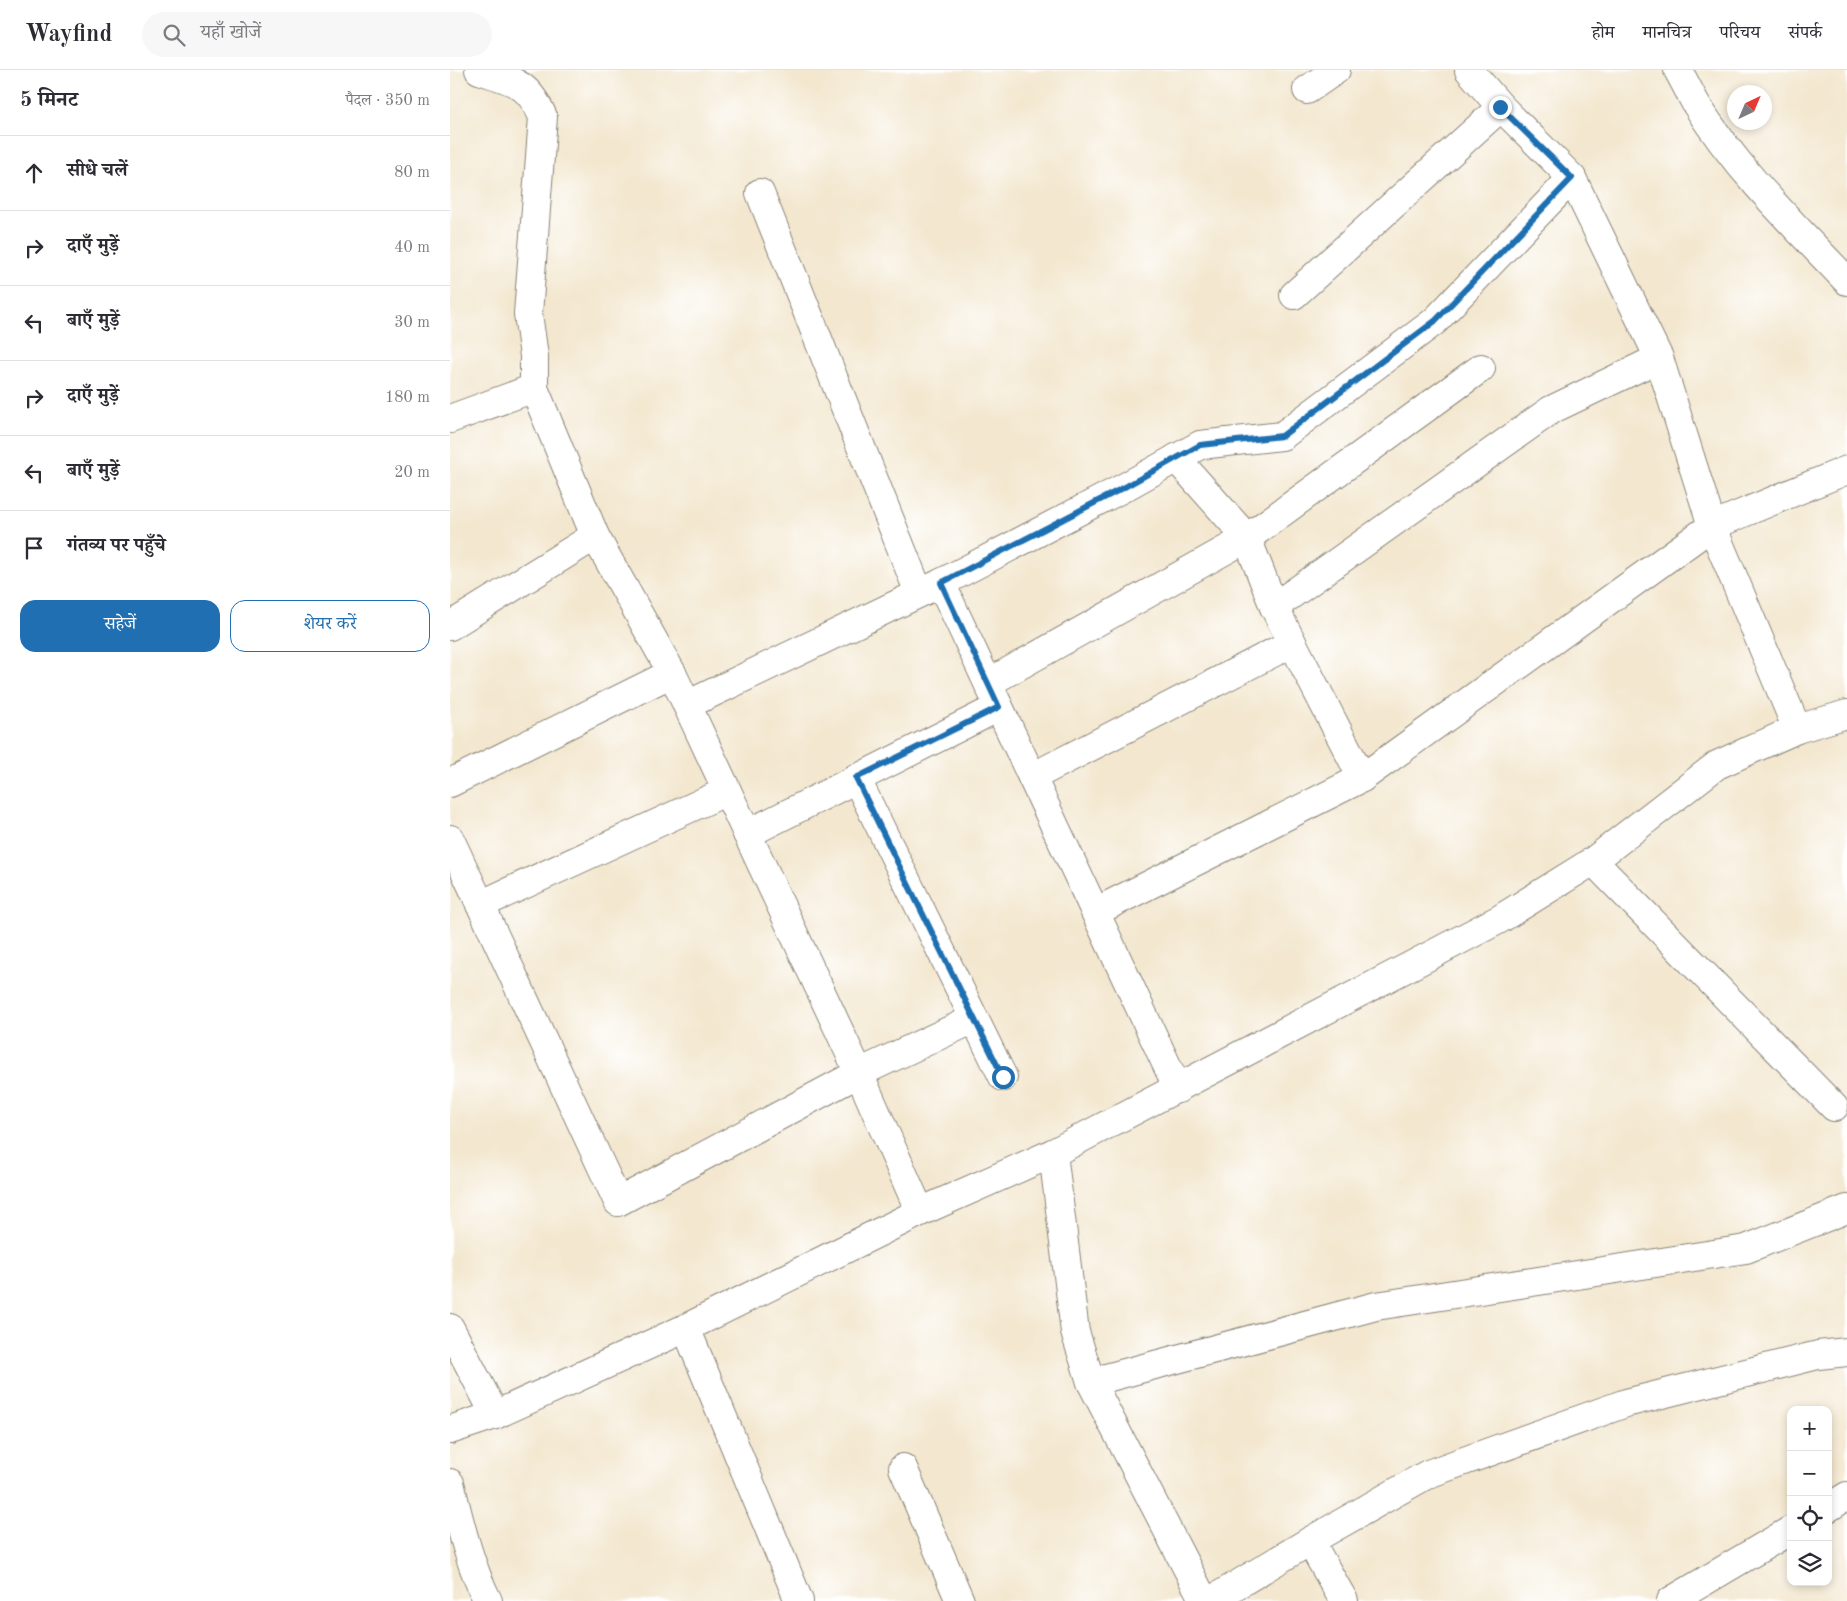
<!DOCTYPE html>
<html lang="hi">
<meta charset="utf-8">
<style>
:root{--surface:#fff;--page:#f7f7f7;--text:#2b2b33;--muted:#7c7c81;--line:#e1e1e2;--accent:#1f6fb2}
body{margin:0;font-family:"Old Standard TT","Noto Serif Devanagari",serif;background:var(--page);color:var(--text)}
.controls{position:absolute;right:15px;bottom:15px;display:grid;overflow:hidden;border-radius:10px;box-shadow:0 2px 8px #0003}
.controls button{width:45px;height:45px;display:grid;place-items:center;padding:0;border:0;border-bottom:1px solid var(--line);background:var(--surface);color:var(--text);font:25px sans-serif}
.compass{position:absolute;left:1277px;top:15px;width:45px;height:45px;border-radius:50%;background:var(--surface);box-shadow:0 2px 8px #0003;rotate:44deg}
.stop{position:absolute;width:15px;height:15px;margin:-11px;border:4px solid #1f6fb2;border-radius:50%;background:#fff}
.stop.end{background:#1f6fb2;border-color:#fff;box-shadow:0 1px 5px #0008}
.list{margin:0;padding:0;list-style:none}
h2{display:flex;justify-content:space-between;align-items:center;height:65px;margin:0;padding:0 20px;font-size:21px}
h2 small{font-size:16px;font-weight:400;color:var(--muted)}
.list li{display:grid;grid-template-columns:32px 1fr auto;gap:15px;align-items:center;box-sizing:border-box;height:75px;padding:0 20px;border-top:1px solid var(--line)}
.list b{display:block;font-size:19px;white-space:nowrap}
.list em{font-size:16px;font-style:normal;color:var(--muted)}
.actions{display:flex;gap:10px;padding:15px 20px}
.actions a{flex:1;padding:11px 0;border:1px solid var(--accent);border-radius:15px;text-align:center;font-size:18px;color:var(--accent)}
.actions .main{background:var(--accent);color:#fff}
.icon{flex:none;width:28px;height:28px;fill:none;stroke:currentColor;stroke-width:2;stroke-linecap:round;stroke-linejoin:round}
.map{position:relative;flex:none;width:1397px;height:1531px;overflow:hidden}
header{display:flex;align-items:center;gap:30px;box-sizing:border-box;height:70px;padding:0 25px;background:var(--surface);border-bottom:1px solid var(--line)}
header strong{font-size:24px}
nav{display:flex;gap:28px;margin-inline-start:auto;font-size:18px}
.search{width:350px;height:45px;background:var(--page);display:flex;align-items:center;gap:12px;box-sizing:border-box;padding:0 18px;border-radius:28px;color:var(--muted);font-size:19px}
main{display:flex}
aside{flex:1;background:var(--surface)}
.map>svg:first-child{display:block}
</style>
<header>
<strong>Wayfind</strong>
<div class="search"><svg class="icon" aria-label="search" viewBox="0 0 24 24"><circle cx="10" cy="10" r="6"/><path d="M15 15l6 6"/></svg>यहाँ खोजें</div>
<nav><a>होम</a><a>मानचित्र</a><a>परिचय</a><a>संपर्क</a></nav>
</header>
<main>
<aside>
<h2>5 मिनट<small>पैदल · 350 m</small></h2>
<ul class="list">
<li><svg class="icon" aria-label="ahead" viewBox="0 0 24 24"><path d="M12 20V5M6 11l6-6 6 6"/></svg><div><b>सीधे चलें</b></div><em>80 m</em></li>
<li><svg class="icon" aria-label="right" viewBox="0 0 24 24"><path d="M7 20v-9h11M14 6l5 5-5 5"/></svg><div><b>दाएँ मुड़ें</b></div><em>40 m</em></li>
<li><svg class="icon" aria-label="left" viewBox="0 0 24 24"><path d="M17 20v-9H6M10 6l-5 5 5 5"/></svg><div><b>बाएँ मुड़ें</b></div><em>30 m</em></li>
<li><svg class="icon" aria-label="right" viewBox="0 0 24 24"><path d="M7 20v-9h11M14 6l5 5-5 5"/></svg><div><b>दाएँ मुड़ें</b></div><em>180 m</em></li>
<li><svg class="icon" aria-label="left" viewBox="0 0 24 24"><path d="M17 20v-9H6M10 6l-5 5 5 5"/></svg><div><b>बाएँ मुड़ें</b></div><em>20 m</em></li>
<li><svg class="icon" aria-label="arrive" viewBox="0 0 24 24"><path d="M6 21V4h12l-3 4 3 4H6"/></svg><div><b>गंतव्य पर पहुँचे</b></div></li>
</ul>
<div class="actions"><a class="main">सहेजें</a><a>शेयर करें</a></div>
</aside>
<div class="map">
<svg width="1397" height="1531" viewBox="0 0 1397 1531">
<rect width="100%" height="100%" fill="#fff"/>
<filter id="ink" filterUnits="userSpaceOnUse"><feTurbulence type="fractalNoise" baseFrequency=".02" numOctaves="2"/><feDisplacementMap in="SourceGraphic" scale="10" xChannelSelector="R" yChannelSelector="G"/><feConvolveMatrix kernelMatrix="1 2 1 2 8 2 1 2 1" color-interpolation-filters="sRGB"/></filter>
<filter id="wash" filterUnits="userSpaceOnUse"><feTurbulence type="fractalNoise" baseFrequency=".0096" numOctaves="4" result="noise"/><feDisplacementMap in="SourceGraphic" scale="20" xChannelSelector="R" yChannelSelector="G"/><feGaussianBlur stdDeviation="1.12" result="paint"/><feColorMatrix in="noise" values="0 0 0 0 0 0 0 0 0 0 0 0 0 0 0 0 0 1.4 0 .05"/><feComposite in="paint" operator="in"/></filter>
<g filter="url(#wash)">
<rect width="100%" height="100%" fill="#f3e7cf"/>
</g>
<g filter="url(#ink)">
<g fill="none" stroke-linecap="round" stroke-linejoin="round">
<defs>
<g id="minor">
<path d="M 29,0 C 63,11 78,12 93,47 L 78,244 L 84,286 L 84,318 L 145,466 L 222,603 L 409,1003 L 470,1142"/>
<polyline points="1019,0 1051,37 1122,108 1209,288 1262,456 1397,400"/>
<path d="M 1228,0 C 1234,11 1240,23 1246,34 C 1287,100 1344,155 1397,211"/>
<polyline points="857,20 886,0"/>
<polyline points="310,123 469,523"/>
<polyline points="844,225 1051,37"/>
<polyline points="0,349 84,318"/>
<polyline points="726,388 797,468 824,537 912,708"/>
<polyline points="491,513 728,1019"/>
<polyline points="824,537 1101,340 1209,288"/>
<polyline points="0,556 145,466"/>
<polyline points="538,613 797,468 1031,298"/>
<polyline points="237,635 491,513 673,418 750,375 832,366 985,251 1122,108"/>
<polyline points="582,707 842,573"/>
<polyline points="406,708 553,1007"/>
<polyline points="0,713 222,603"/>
<polyline points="297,764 549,637"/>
<polyline points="0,769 168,1132 409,1003 524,949"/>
<polyline points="1143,791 1384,1037"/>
<polyline points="30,835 277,721"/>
<polyline points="645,842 912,708 1262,456 1347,659"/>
<polyline points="603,1083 625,1262 641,1312 754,1531"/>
<polyline points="0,1258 45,1345"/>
<polyline points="236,1258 349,1531"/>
<polyline points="641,1312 926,1236 1296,1179 1397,1139"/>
<polyline points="0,1360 45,1345 236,1258 470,1142 603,1083 1050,849 1143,791 1267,695 1347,659 1397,644"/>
<polyline points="453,1398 510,1531"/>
<path d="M 0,1413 C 10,1453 19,1494 38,1531"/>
<polyline points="1378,1438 1397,1426"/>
<polyline points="860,1471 894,1531"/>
<polyline points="760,1531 860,1471 978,1404 1176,1333 1368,1285 1397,1282"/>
<polyline points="1221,1531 1341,1460"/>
</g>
</defs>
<use href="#minor" stroke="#888276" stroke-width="30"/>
<use href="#minor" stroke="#fff" stroke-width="28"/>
</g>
</g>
<g fill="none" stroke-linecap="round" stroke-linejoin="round" filter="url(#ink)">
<polyline stroke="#1f6fb2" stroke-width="6" points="553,1007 406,708 549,637 491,513 673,418 750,375 832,366 985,251 1122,108 1050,37"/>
</g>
</svg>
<div class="controls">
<button>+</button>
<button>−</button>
<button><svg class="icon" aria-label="locate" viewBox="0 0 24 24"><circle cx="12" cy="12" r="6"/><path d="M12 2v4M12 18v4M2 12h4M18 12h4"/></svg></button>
<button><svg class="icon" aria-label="layers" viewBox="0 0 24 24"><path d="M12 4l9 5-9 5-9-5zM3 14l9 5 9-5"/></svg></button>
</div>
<svg class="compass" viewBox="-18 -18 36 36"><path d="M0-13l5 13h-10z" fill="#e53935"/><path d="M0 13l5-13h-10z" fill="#7c7c81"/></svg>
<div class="stop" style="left:553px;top:1007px"></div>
<div class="stop end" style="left:1050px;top:37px"></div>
</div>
</main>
